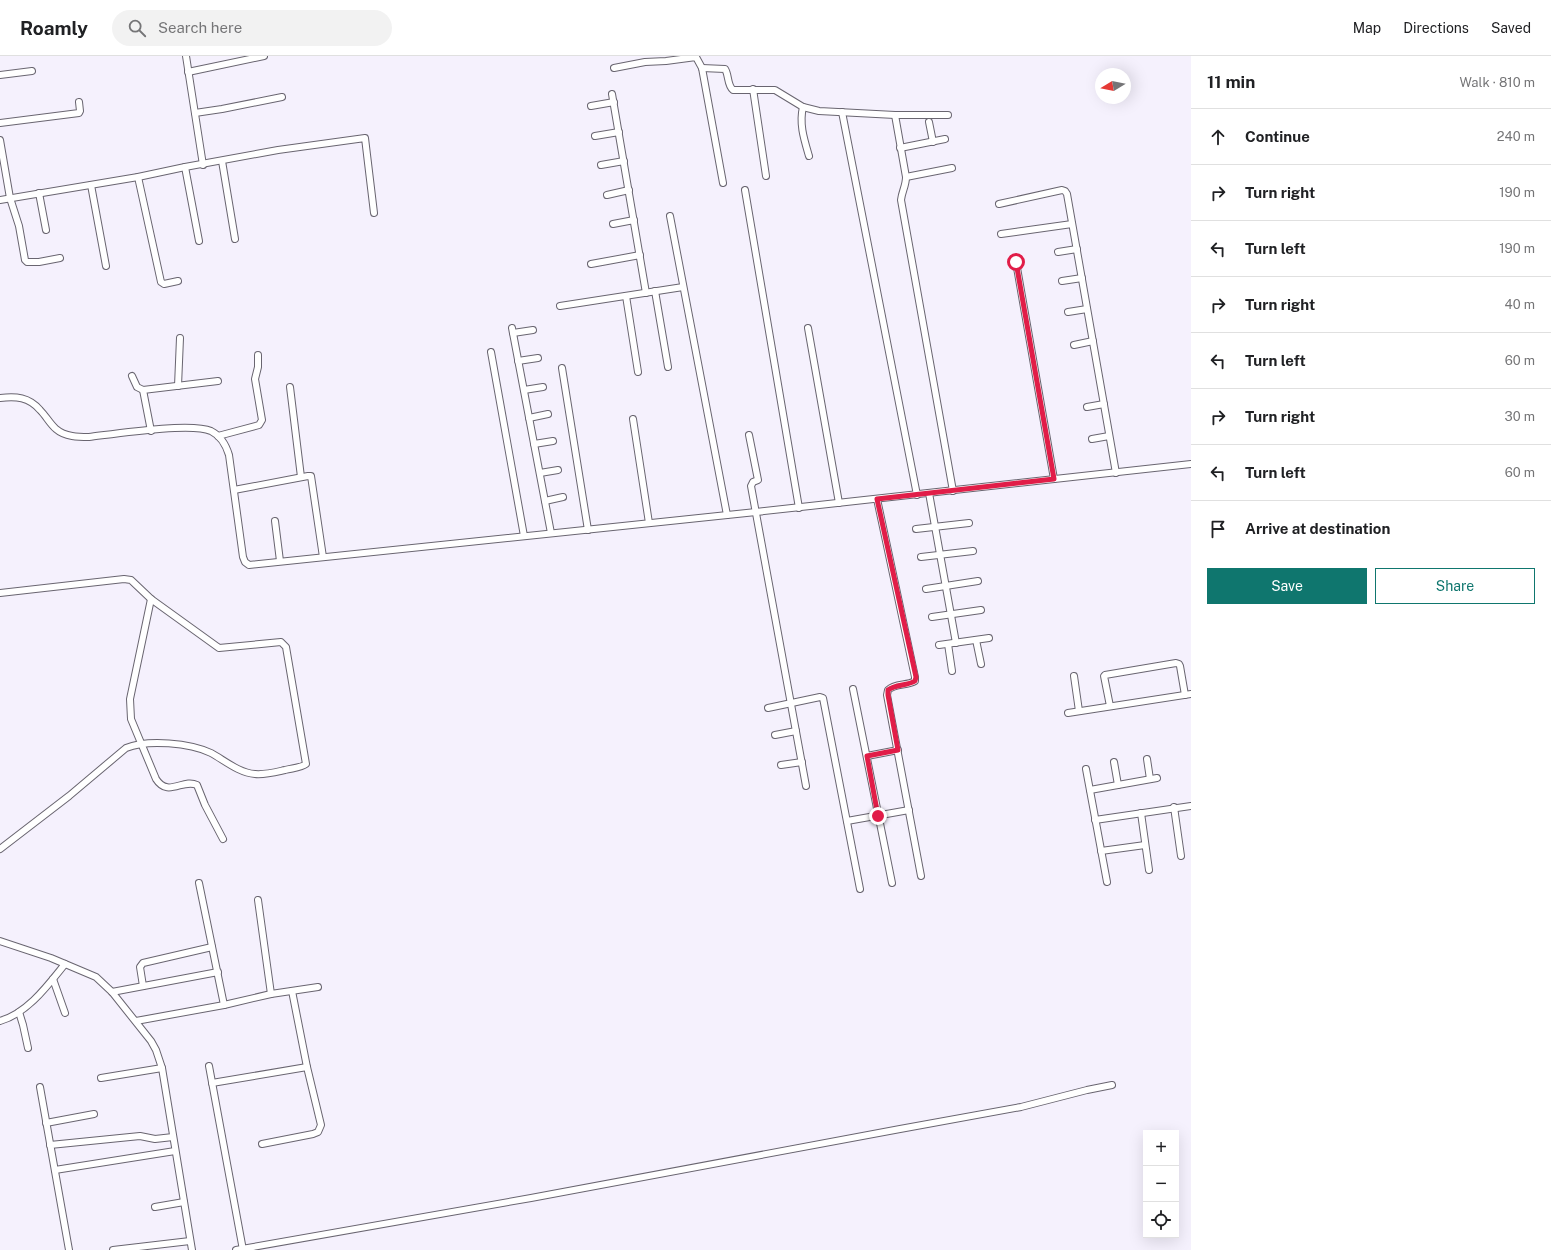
<!DOCTYPE html>
<meta charset="utf-8">
<style>
:root{--surface:#fff;--page:#f2f2f2;--text:#202124;--muted:#757577;--line:#e0e0e0;--accent:#0f766e}
body{margin:0;font-family:"Public Sans",sans-serif;background:var(--page);color:var(--text)}
.controls{position:absolute;right:12px;bottom:12px;display:grid;overflow:hidden;border-radius:0px;box-shadow:0 4px 16px #0002}
.controls button{width:36px;height:36px;display:grid;place-items:center;padding:0;border:0;border-bottom:1px solid var(--line);background:var(--surface);color:var(--text);font:20px sans-serif}
.compass{position:absolute;left:1095px;top:12px;width:36px;height:36px;border-radius:50%;background:var(--surface);box-shadow:0 4px 16px #0002;rotate:260deg}
.stop{position:absolute;width:12px;height:12px;margin:-9px;border:3px solid #e11d48;border-radius:50%;background:#fff}
.stop.end{background:#e11d48;border-color:#fff;box-shadow:0 1px 4px #0008}
.list{margin:0;padding:0;list-style:none}
h2{display:flex;justify-content:space-between;align-items:center;height:52px;margin:0;padding:0 16px;font-size:17px}
h2 small{font-size:13px;font-weight:400;color:var(--muted)}
.list li{display:grid;grid-template-columns:26px 1fr auto;gap:12px;align-items:center;box-sizing:border-box;height:56px;padding:0 16px;border-top:1px solid var(--line)}
.list b{display:block;font-size:15px;white-space:nowrap}
.list em{font-size:13px;font-style:normal;color:var(--muted)}
.actions{display:flex;gap:8px;padding:12px 16px}
.actions a{flex:1;padding:9px 0;border:1px solid var(--accent);border-radius:0px;text-align:center;font-size:14px;color:var(--accent)}
.actions .main{background:var(--accent);color:#fff}
.icon{flex:none;width:22px;height:22px;fill:none;stroke:currentColor;stroke-width:2;stroke-linecap:round;stroke-linejoin:round}
.map{position:relative;flex:none;width:1191px;height:1194px;overflow:hidden}
header{display:flex;align-items:center;gap:24px;box-sizing:border-box;height:56px;padding:0 20px;background:var(--surface);border-bottom:1px solid var(--line)}
header strong{font-size:19px}
nav{display:flex;gap:22px;margin-inline-start:auto;font-size:14px}
.search{width:280px;height:36px;background:var(--page);display:flex;align-items:center;gap:10px;box-sizing:border-box;padding:0 14px;border-radius:22px;color:var(--muted);font-size:15px}
main{display:flex}
aside{flex:1;background:var(--surface)}
.map>svg:first-child{display:block}
</style>
<header>
<strong>Roamly</strong>
<div class="search"><svg class="icon" aria-label="search" viewBox="0 0 24 24"><circle cx="10" cy="10" r="6"/><path d="M15 15l6 6"/></svg>Search here</div>
<nav><a>Map</a><a>Directions</a><a>Saved</a></nav>
</header>
<main>
<div class="map">
<svg width="1191" height="1194" viewBox="0 0 1191 1194">
<rect width="100%" height="100%" fill="#f5f1fd"/>
<g fill="none" stroke-linecap="round" stroke-linejoin="round">
<defs>
<g id="minor">
<polyline points="186,0 203,109"/>
<polyline points="614,12 645,6 666,5 696,1 702,12 723,127"/>
<path d="M 702,12 L 725,13 C 729,19 727,29 733,34 L 775,34 L 803,51 L 819,55 L 895,59 L 948,59"/>
<polyline points="188,16 264,0"/>
<polyline points="0,19 32,15"/>
<polyline points="753,33 766,120"/>
<polyline points="612,38 646,237"/>
<polyline points="591,50 614,46"/>
<path d="M 803,51 C 799,68 804,83 809,100"/>
<polyline points="842,56 917,439"/>
<polyline points="195,57 222,53 282,41"/>
<path d="M 895,59 L 906,121 C 906,130 902,135 901,144 L 953,435"/>
<polyline points="929,66 933,86"/>
<polyline points="0,67 79,57 80,55 79,46"/>
<polyline points="595,80 619,76"/>
<polyline points="0,84 10,142 19,170 25,204 27,206 39,206 60,202"/>
<polyline points="900,92 945,83"/>
<polyline points="222,105 235,183"/>
<polyline points="601,109 624,105"/>
<polyline points="185,111 199,185"/>
<polyline points="138,121 161,226 164,228 178,225"/>
<polyline points="906,121 952,112"/>
<polyline points="91,129 106,210"/>
<polyline points="745,134 799,452"/>
<polyline points="39,137 46,174"/>
<polyline points="607,139 629,134"/>
<polyline points="0,144 138,121 185,111 278,94 365,82 374,157"/>
<polyline points="999,148 1062,134 1065,135 1067,138 1116,417"/>
<polyline points="670,160 727,459"/>
<polyline points="613,168 634,164"/>
<polyline points="1001,178 1072,168"/>
<polyline points="1058,196 1077,193"/>
<polyline points="1016,206 1054,423"/>
<polyline points="591,208 640,199"/>
<polyline points="1062,225 1082,222"/>
<polyline points="655,235 668,311"/>
<polyline points="626,240 638,316"/>
<polyline points="560,250 683,231"/>
<polyline points="1068,256 1087,253"/>
<polyline points="512,272 551,477"/>
<polyline points="808,272 839,447"/>
<polyline points="513,277 533,274"/>
<polyline points="1074,289 1093,285"/>
<polyline points="491,296 524,480"/>
<polyline points="518,305 538,302"/>
<polyline points="562,312 588,474"/>
<polyline points="132,320 137,331 143,334 218,325"/>
<polyline points="178,330 180,282"/>
<polyline points="290,331 301,421"/>
<polyline points="143,334 151,375"/>
<polyline points="524,334 543,331"/>
<path d="M 0,342 C 16,340 29,341 40,354 C 46,360 50,368 56,373 C 65,381 79,381 89,381 C 114,378 191,366 211,375 C 221,380 226,389 229,399 L 243,501 L 245,506 L 249,509 L 756,456 L 1191,408"/>
<polyline points="1087,351 1104,348"/>
<polyline points="529,362 548,358"/>
<polyline points="633,363 649,467"/>
<polyline points="749,379 758,424 753,426 751,430 806,730"/>
<polyline points="218,380 259,369 262,364 255,323 258,311 258,299"/>
<polyline points="1092,383 1109,380"/>
<polyline points="534,388 553,385"/>
<polyline points="540,417 558,414"/>
<polyline points="234,434 308,420 311,420 323,501"/>
<polyline points="929,437 956,587"/>
<path d="M 877,443 L 915,621 L 915,625 C 907,630 895,627 888,634 L 887,639 L 921,820"/>
<polyline points="545,445 563,441"/>
<polyline points="275,465 280,505"/>
<polyline points="916,473 969,467"/>
<polyline points="921,501 973,495"/>
<polyline points="926,533 978,525"/>
<path d="M 0,537 L 124,523 L 131,524 L 151,543 L 219,592 L 281,586 L 286,591 L 306,708 C 301,712 292,712 285,714 C 276,716 265,719 255,718 C 239,717 224,704 211,697 C 190,687 148,683 126,692 L 69,740 L 0,793"/>
<path d="M 151,543 L 130,643 L 131,663 L 156,723 C 168,742 183,722 197,729 L 205,749 L 223,783"/>
<polyline points="932,561 981,554"/>
<polyline points="976,584 981,608"/>
<polyline points="948,588 952,615"/>
<polyline points="939,589 989,582"/>
<polyline points="1074,620 1079,655"/>
<polyline points="853,633 892,827"/>
<polyline points="1110,650 1104,620 1105,619 1176,607 1179,608 1180,610 1185,639"/>
<polyline points="768,652 820,641 823,642 860,833"/>
<polyline points="1068,657 1191,638"/>
<polyline points="775,679 796,675"/>
<polyline points="867,700 898,694"/>
<polyline points="1147,703 1150,723"/>
<polyline points="1114,706 1118,729"/>
<polyline points="781,709 802,706"/>
<polyline points="1086,713 1107,826"/>
<polyline points="1090,734 1157,722"/>
<polyline points="1174,751 1181,800"/>
<polyline points="1141,757 1149,814"/>
<polyline points="1095,764 1191,750"/>
<polyline points="847,765 909,754"/>
<polyline points="1101,795 1145,789"/>
<polyline points="199,827 224,949"/>
<polyline points="258,844 271,938"/>
<polyline points="0,885 51,902 96,921 112,936 151,985 156,994 162,1012 192,1194"/>
<polyline points="53,923 65,957"/>
<polyline points="143,930 140,911 143,907 212,891"/>
<polyline points="112,936 218,916"/>
<polyline points="19,956 23,969 28,992"/>
<path d="M 0,965 C 28,957 48,929 65,908"/>
<polyline points="136,965 224,949 271,938 318,931"/>
<polyline points="209,1010 243,1194"/>
<polyline points="101,1022 162,1012"/>
<polyline points="212,1027 307,1011"/>
<polyline points="40,1031 69,1194"/>
<polyline points="46,1067 94,1058"/>
<polyline points="262,1088 313,1078 318,1076 321,1069 307,1011 292,935"/>
<polyline points="50,1089 140,1080 155,1083 173,1081"/>
<polyline points="55,1114 175,1095"/>
<polyline points="155,1151 184,1146"/>
<polyline points="113,1194 190,1185"/>
<polyline points="236,1194 531,1142 900,1073 1021,1051 1087,1034 1112,1029"/>
</g>
</defs>
<use href="#minor" stroke="#696570" stroke-width="8"/>
<use href="#minor" stroke="#fff" stroke-width="6"/>
</g>
<g fill="none" stroke-linecap="round" stroke-linejoin="round">
<path stroke="#e11d48" stroke-width="5" d="M 878,760 L 867,700 L 898,694 L 888,639 L 888,634 C 895,628 907,630 915,625 L 916,621 L 877,443 L 1054,423 L 1016,206"/>
</g>
</svg>
<div class="controls">
<button>+</button>
<button>−</button>
<button><svg class="icon" aria-label="locate" viewBox="0 0 24 24"><circle cx="12" cy="12" r="6"/><path d="M12 2v4M12 18v4M2 12h4M18 12h4"/></svg></button>
</div>
<svg class="compass" viewBox="-18 -18 36 36"><path d="M0-13l5 13h-10z" fill="#e53935"/><path d="M0 13l5-13h-10z" fill="#757577"/></svg>
<div class="stop" style="left:1016px;top:206px"></div>
<div class="stop end" style="left:878px;top:760px"></div>
</div>
<aside>
<h2>11 min<small>Walk · 810 m</small></h2>
<ul class="list">
<li><svg class="icon" aria-label="ahead" viewBox="0 0 24 24"><path d="M12 20V5M6 11l6-6 6 6"/></svg><div><b>Continue</b></div><em>240 m</em></li>
<li><svg class="icon" aria-label="right" viewBox="0 0 24 24"><path d="M7 20v-9h11M14 6l5 5-5 5"/></svg><div><b>Turn right</b></div><em>190 m</em></li>
<li><svg class="icon" aria-label="left" viewBox="0 0 24 24"><path d="M17 20v-9H6M10 6l-5 5 5 5"/></svg><div><b>Turn left</b></div><em>190 m</em></li>
<li><svg class="icon" aria-label="right" viewBox="0 0 24 24"><path d="M7 20v-9h11M14 6l5 5-5 5"/></svg><div><b>Turn right</b></div><em>40 m</em></li>
<li><svg class="icon" aria-label="left" viewBox="0 0 24 24"><path d="M17 20v-9H6M10 6l-5 5 5 5"/></svg><div><b>Turn left</b></div><em>60 m</em></li>
<li><svg class="icon" aria-label="right" viewBox="0 0 24 24"><path d="M7 20v-9h11M14 6l5 5-5 5"/></svg><div><b>Turn right</b></div><em>30 m</em></li>
<li><svg class="icon" aria-label="left" viewBox="0 0 24 24"><path d="M17 20v-9H6M10 6l-5 5 5 5"/></svg><div><b>Turn left</b></div><em>60 m</em></li>
<li><svg class="icon" aria-label="arrive" viewBox="0 0 24 24"><path d="M6 21V4h12l-3 4 3 4H6"/></svg><div><b>Arrive at destination</b></div></li>
</ul>
<div class="actions"><a class="main">Save</a><a>Share</a></div>
</aside>
</main>
